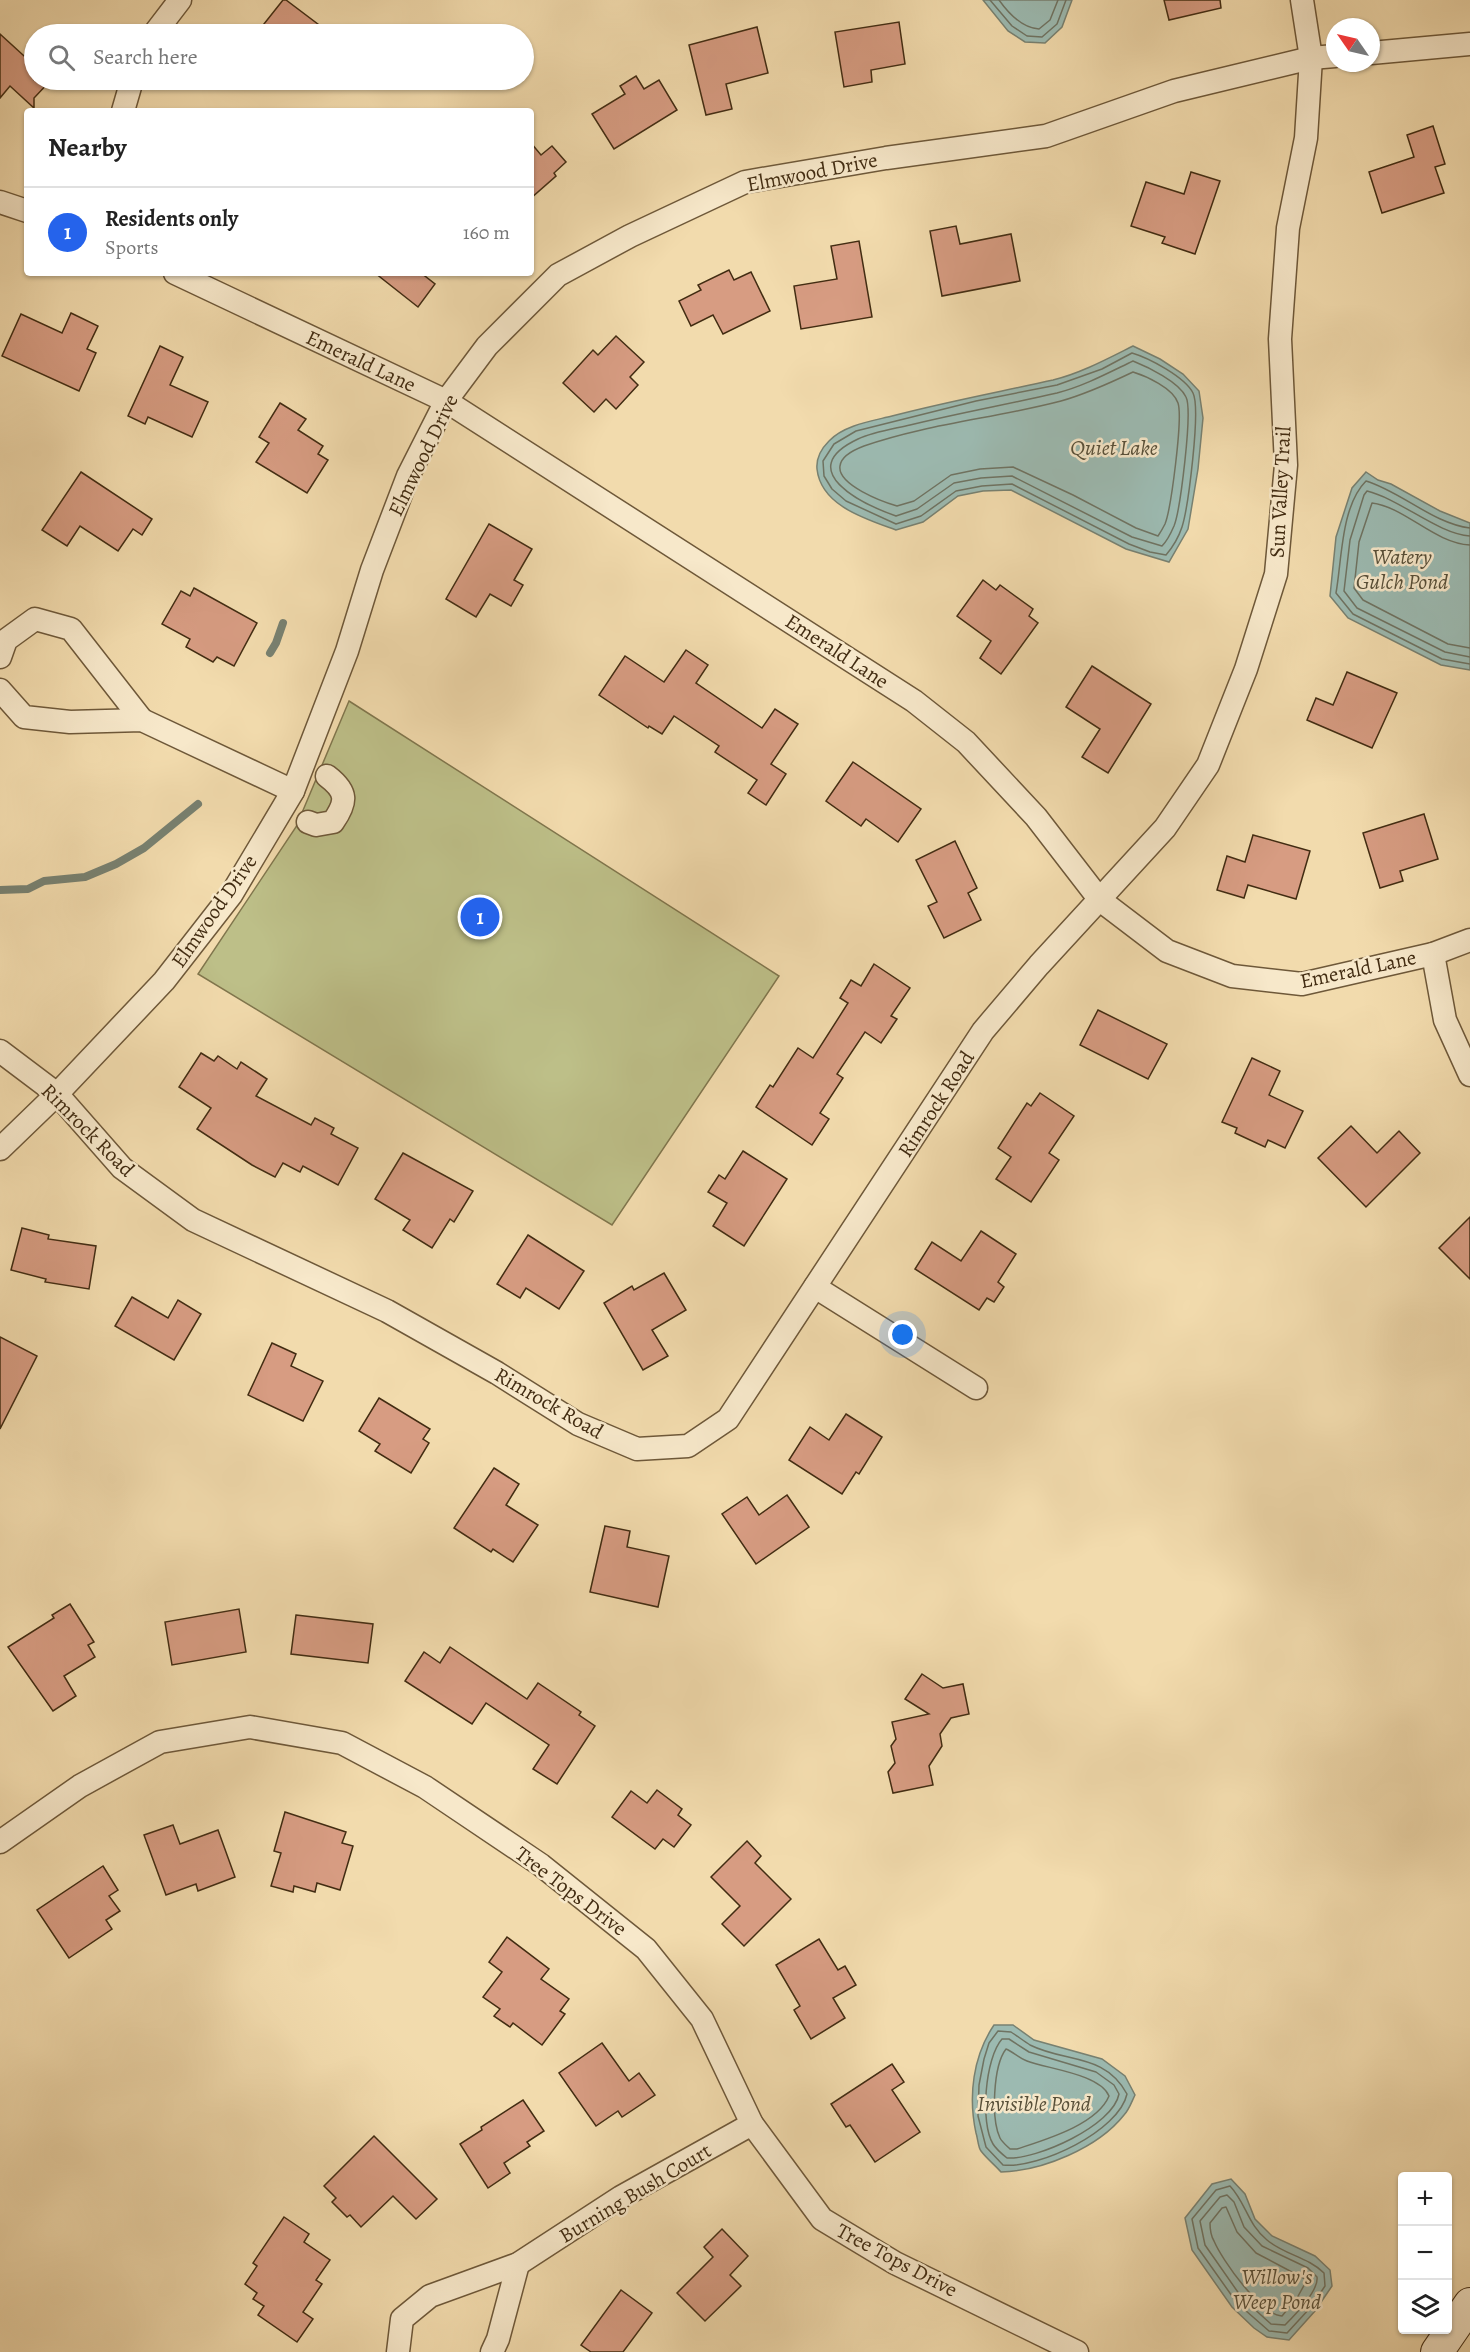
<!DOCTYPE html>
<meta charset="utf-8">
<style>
:root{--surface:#fff;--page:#f6f6f6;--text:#222;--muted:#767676;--line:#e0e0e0;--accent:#2563eb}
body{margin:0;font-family:Alegreya,serif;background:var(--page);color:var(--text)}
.controls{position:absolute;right:18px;bottom:18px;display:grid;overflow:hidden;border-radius:6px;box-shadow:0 2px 4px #0004}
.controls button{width:54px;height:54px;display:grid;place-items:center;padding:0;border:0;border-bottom:2px solid var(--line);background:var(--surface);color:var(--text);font:30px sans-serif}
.compass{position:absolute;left:1326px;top:18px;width:54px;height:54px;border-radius:50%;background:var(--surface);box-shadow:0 2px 4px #0004;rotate:304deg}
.you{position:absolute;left:903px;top:1335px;width:21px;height:21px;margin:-15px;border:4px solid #fff;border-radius:50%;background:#1a73e8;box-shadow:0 0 0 9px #1a73e833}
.badge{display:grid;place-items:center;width:39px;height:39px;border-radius:50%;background:var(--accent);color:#fff;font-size:20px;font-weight:700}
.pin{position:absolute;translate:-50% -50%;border:3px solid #fff;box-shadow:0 2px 6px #0006}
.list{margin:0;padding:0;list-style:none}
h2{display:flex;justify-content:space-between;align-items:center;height:78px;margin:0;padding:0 24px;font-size:26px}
h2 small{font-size:20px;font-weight:400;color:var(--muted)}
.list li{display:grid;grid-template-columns:39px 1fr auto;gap:18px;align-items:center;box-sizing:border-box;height:90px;padding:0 24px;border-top:2px solid var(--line)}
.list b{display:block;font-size:22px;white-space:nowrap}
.list p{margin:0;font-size:20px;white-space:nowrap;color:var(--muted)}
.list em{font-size:20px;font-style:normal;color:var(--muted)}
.icon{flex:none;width:33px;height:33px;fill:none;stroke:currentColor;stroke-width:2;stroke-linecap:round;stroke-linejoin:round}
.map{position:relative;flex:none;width:1470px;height:2352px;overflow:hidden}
.search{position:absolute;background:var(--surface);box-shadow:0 2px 4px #0004;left:24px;top:24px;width:510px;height:66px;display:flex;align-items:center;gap:15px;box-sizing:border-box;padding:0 21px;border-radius:33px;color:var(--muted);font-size:22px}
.panel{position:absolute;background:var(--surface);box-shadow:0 2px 4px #0004;left:24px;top:108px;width:510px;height:168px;border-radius:6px}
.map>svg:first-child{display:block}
</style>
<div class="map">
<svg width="1470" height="2352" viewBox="0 0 1470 2352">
<rect width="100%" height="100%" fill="#f2dbad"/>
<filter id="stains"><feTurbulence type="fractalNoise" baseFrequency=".00333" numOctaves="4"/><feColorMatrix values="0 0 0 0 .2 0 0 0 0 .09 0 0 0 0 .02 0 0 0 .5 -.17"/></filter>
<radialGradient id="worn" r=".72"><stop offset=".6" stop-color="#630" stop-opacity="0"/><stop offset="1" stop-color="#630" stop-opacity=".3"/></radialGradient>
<polygon fill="#bdbf88" stroke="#80764d" stroke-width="1.5" points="349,701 779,976 612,1225 198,974 296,827"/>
<g fill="#9cbab1" stroke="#788171" stroke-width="1.5">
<polygon points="983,0 1072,0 1062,27 1045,43 1025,42 1008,31"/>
<path d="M 1133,346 L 1160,359 L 1183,374 L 1199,391 L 1203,418 L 1198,469 L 1188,529 L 1169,562 L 1126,549 L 1011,490 L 983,491 L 958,496 L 923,522 L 896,530 C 866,519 821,506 817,469 C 816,458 821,449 829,441 C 844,425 872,421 892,416 C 945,402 999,392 1053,380 C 1081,373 1107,359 1133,346 Z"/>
<polygon points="1366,472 1378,480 1391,484 1440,511 1470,523 1470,670 1441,665 1348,618 1330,596 1336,537 1352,488"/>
<path d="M 994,2025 L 1013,2025 L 1034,2040 L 1102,2059 L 1125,2076 L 1135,2095 C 1132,2101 1129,2110 1124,2115 C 1098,2148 1042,2171 1001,2172 C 995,2165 987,2159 981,2151 C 978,2147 978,2139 976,2133 C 968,2096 973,2056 994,2025 Z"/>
<polygon points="1231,2179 1245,2194 1255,2219 1272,2236 1315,2256 1330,2270 1332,2286 1315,2311 1289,2340 1267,2337 1254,2328 1232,2307 1192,2250 1185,2218 1212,2184"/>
</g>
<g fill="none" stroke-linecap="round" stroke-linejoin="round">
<g stroke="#6f7362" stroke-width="1.5">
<polyline points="990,0 1012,26 1027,36 1042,37 1057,24 1066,0"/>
<path d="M 999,0 C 1009,14 1022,28 1039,29 L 1050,20 L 1058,0"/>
<path d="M 1132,353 C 1149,358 1185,377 1193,393 C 1201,409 1188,508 1182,527 C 1179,536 1172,548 1166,555 L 1150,552 L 1129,544 L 1012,484 L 982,486 L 956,491 L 921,516 L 896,524 L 846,501 L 832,489 L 824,476 L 823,461 L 834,444 L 856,431 L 976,401 L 1057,385 L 1102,369 Z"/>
<path d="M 1133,361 C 1148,367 1179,382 1186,397 C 1193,411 1180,511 1174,526 C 1171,533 1167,541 1162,546 L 1132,537 L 1012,476 L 981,478 L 954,483 L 917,509 L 896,516 C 862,504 792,470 858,439 C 873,432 893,429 910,425 C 959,413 1009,404 1057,393 C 1084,386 1108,373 1133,361 Z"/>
<path d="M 1133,372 C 1146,376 1173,388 1178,403 C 1183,418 1171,509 1165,524 C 1163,528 1160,533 1158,536 L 1136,528 L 1073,495 L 1013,467 L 980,469 L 951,475 L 914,501 L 897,506 C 883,502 837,485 840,466 C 841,456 856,449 864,446 C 927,424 996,418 1061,401 C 1086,394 1110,383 1133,372 Z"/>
<path d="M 1470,528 C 1434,524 1400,491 1366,481 C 1341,506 1342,559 1336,593 L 1353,614 L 1442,659 L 1470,664"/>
<path d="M 1470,536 C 1438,534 1400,499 1367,491 L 1364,495 L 1350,540 L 1344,591 L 1357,608 L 1445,652 L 1470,657"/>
<path d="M 1470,545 C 1434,543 1405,507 1372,503 L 1359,542 L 1354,588 L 1363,600 L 1448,644 L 1470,648"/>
<path d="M 1011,2032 C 1017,2036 1024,2041 1030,2045 C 1066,2063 1105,2053 1127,2094 C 1119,2131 1039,2169 1003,2165 L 986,2147 L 978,2116 L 979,2085 L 984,2059 L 989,2043 L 998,2031 Z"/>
<path d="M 1002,2039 L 1009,2039 L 1029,2052 L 1096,2072 L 1114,2085 L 1119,2094 C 1113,2126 1036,2160 1007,2158 C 1002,2154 996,2149 993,2144 C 980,2123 985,2058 1002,2039 Z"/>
<path d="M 1006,2049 C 1013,2052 1019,2058 1027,2061 C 1048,2069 1100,2074 1109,2096 C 1097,2125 1044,2140 1017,2149 L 1010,2149 C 1007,2146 1002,2142 1000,2138 C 991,2119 993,2066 1006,2049 Z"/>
<path d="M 1230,2186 C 1246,2203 1248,2225 1267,2240 C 1285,2255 1308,2257 1324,2273 L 1325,2286 L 1310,2308 L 1287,2333 L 1269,2331 L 1237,2303 L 1198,2248 L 1192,2219 L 1216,2190 Z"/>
<path d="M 1227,2195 L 1234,2202 L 1244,2227 L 1262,2246 L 1308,2268 L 1317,2277 C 1319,2290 1294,2316 1285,2325 L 1271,2324 L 1242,2298 L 1205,2245 L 1200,2221 L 1220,2197 Z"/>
<path d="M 1226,2207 L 1237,2232 L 1256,2253 L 1307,2280 L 1297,2298 L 1282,2316 C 1261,2315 1222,2260 1214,2241 C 1211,2236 1210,2228 1210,2223 L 1222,2208 Z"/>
</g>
<g stroke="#788171" stroke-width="8">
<polyline points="270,653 276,643 283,623"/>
<polyline points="0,890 28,889 44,881 85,877 116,864 144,848 198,804"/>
</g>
</g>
<g fill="#d79c82" stroke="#422c12" stroke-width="1.5">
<polygon points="283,0 286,0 331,34 256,34"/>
<polygon points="1164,0 1220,0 1221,8 1169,20"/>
<polygon points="899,22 905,64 871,70 872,82 844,87 835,32"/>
<polygon points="757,27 768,73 726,84 732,109 706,115 689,45"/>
<polygon points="0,34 34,65 34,80 51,80 34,98 34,108 10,86 0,98"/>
<polygon points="636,76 644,89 659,80 677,110 614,149 592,114 625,94 620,86"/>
<polygon points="1433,126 1445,164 1435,167 1444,193 1382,213 1369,172 1414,157 1407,135"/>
<polygon points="531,143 541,155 552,146 566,162 554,173 556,176 531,198"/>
<polygon points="1191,172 1220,181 1195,254 1162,243 1165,237 1131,226 1146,182 1184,194"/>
<polygon points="956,226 960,244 1011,234 1020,281 942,296 930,231"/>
<polygon points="859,241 872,317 801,329 794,286 837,279 831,246"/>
<polygon points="729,270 734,280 751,272 770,311 723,334 713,315 691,326 679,301 701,290 698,285"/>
<polygon points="375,273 421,273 435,284 418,307"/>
<polygon points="71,313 98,326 87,349 96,353 79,391 2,356 21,314 62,333"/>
<polygon points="616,336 644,362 630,377 638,385 616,409 606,399 594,412 563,383 593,350 598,355"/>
<polygon points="160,346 183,357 170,385 208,402 192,437 148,417 145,424 128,416"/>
<polygon points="280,403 306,419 298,430 323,446 318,454 328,460 307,493 256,462 269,443 259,437"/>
<polygon points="81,472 152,519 142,535 133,529 118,551 80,526 67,546 42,530"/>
<polygon points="489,524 532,549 514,580 523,585 511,606 490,594 476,617 446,599"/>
<polygon points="983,580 996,590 1000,585 1033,609 1029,616 1038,623 1001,674 980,658 991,641 957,616"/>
<polygon points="194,588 257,623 234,666 217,657 213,662 186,647 190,639 162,624 181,591 190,596"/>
<polygon points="686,650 708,665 696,683 762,728 775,709 798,724 771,764 786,774 766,805 748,793 757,780 715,752 719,746 674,716 662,734 649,726 648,728 599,695 625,656 664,682"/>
<polygon points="1092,666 1151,704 1108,773 1082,757 1100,729 1066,707"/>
<polygon points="1347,672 1397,693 1372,748 1307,720 1316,698 1333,705"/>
<polygon points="853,762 921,809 898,842 866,819 861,826 826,801"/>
<polygon points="1424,814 1438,859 1400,871 1403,881 1380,888 1363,833"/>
<polygon points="1253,835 1310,851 1296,899 1248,885 1244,898 1217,890 1227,856 1245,862"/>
<polygon points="955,841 977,888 968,893 981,920 944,938 928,906 937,902 916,860"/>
<polygon points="874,964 910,988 891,1016 897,1019 881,1043 865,1032 837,1074 843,1078 820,1113 829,1119 812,1145 756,1107 770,1085 773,1087 798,1048 813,1058 848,1003 840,998 851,980 861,986"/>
<polygon points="1098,1010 1167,1044 1148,1079 1080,1045"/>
<polygon points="201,1053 214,1061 218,1056 237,1069 241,1062 267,1079 256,1096 311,1125 315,1118 334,1128 331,1134 358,1148 338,1185 303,1166 300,1172 283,1163 275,1177 252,1165 197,1129 211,1108 179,1087"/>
<polygon points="1252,1058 1280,1071 1269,1095 1303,1111 1285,1148 1268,1140 1265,1147 1235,1133 1237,1128 1222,1122"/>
<polygon points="1040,1093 1074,1116 1049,1153 1059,1160 1031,1202 996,1179 1011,1157 998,1148 1027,1103 1031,1106"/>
<polygon points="1351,1126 1377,1153 1399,1131 1420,1153 1366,1207 1318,1158"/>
<polygon points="743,1151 787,1179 744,1246 713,1226 727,1203 708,1192 719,1175 725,1179"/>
<polygon points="403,1153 473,1191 454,1222 450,1219 432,1248 403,1230 410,1220 375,1199"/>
<polygon points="1470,1217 1470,1279 1439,1248"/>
<polygon points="22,1228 49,1235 48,1239 96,1246 89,1289 45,1282 46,1279 11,1270"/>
<polygon points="981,1231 1016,1254 998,1282 1004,1287 994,1302 987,1298 979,1310 915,1269 932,1242 961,1261"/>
<polygon points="528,1235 584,1271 559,1309 526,1288 520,1298 497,1284"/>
<polygon points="664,1273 686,1310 652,1330 668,1356 643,1370 604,1303 632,1286 634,1290"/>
<polygon points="132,1297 168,1318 178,1300 201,1314 174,1360 115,1326"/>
<polygon points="0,1337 37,1356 0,1429"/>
<polygon points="272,1343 296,1354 291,1366 323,1381 303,1421 248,1395"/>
<polygon points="379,1398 430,1429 423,1439 429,1443 411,1473 375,1451 380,1444 359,1431"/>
<polygon points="846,1414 882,1437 859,1474 856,1472 842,1494 789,1460 810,1427 829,1440"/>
<polygon points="494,1468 519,1484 506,1505 538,1525 513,1562 493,1549 491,1552 454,1528"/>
<polygon points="787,1495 809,1527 756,1564 722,1514 747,1497 759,1515"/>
<polygon points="605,1526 630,1531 627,1547 669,1556 658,1607 590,1592"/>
<polygon points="70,1604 94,1642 88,1645 95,1657 64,1676 76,1696 53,1711 8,1647 54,1618 52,1615"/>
<polygon points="239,1609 246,1652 172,1665 165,1622"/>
<polygon points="296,1615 373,1624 368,1663 291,1654"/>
<polygon points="450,1647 527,1699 538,1683 581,1712 579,1715 595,1726 557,1784 533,1769 549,1745 486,1703 472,1724 405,1681 424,1652 440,1663"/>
<polygon points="922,1674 943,1688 963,1684 969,1714 951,1718 940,1734 942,1746 929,1766 933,1785 893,1793 888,1772 895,1763 891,1746 896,1739 892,1722 929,1714 905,1699"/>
<polygon points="657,1790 682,1809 678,1815 691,1825 674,1847 663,1839 655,1849 612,1817 631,1791 647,1803"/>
<polygon points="285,1812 346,1832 342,1843 353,1846 340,1890 317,1883 315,1892 294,1886 293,1892 271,1886 281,1853 274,1851"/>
<polygon points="173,1825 180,1844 218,1830 235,1877 198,1891 196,1884 166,1895 144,1835"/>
<polygon points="747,1841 761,1856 755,1863 791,1899 744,1946 722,1924 740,1906 711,1877"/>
<polygon points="103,1866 118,1890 109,1896 120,1911 106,1920 112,1929 69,1958 37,1910"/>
<polygon points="507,1937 549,1969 541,1979 569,1999 560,2011 565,2014 542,2045 513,2023 510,2027 494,2016 500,2009 483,1997 502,1972 489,1962"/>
<polygon points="819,1939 838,1970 845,1966 856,1985 833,1998 845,2018 811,2039 794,2010 800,2006 776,1965"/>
<polygon points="602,2043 629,2081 639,2073 655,2095 622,2117 618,2111 596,2126 559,2073"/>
<polygon points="892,2064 904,2082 892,2090 920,2132 875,2162 850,2125 846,2127 831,2104"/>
<polygon points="523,2100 544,2131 527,2142 530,2146 504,2163 510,2173 488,2188 460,2144 482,2130 481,2127"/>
<polygon points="374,2136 437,2199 416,2219 393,2196 361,2227 350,2215 347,2217 332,2202 336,2198 324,2186"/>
<polygon points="284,2217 309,2234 304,2242 330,2260 316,2280 322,2284 303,2312 313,2319 297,2342 258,2315 264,2306 253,2299 257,2293 245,2284 257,2266 253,2263"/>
<polygon points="722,2229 748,2256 730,2275 741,2286 705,2321 677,2293 713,2257 704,2247"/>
<polygon points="621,2290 652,2313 623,2352 591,2352 581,2345"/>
</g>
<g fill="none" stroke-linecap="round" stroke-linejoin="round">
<defs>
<g id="street">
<polyline points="154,34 180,0"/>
<polyline points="1371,53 1470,44"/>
<polyline points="123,111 132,80"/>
<polyline points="0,202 27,211"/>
<polyline points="175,273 446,401 914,701 966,742 1036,817 1100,900 1167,951 1232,976 1302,984 1433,954 1470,940"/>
<polyline points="0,657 6,640 35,619 71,629 142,720"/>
<polyline points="0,690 24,717 70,722 142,720 293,791"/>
<path d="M 308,822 L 316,825 L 333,822 C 347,802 348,792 327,776"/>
<polyline points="1433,954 1445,1020 1470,1075"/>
<polyline points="0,1051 57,1094 122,1168 193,1220 387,1311 497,1373 578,1424 637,1449 688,1446 728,1419 983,1031 1039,965 1165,828 1208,765 1246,669 1276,574 1286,465 1280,339 1288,228 1306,138 1311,58 1302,0"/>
<polyline points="0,1149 57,1094 164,981 231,895 293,791 347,651 372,570 408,476 446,401 487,346 558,275 630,236 745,182 886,158 1046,136 1174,91 1311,58 1335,56"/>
<polyline points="815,1287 976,1388"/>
<polyline points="0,1842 80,1786 160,1742 250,1727 342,1743 425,1787 541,1865 646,1949 702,2019 752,2124 822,2219 895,2263 1077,2352"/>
<polyline points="398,2352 402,2319 430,2296 518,2264 621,2197 752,2124"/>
<polyline points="492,2352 498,2339 518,2264"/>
</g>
<polyline id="secondary" points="1437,2352 1470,2304"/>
</defs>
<use href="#street" stroke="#6e5839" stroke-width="25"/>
<use href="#secondary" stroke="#422c12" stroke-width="34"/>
<use href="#street" stroke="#f7e8ca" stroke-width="22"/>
<use href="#secondary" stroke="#f7e8ca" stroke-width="32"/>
</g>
<g text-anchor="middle" stroke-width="5" stroke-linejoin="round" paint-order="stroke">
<g font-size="21" fill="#422c12" stroke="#f7e8ca">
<text transform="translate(812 172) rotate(-11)" y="7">Elmwood Drive</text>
<text transform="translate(361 361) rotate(25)" y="7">Emerald Lane</text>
<text transform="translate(423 455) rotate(-64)" y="7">Elmwood Drive</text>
<text transform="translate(1280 492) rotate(-87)" y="7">Sun Valley Trail</text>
<text transform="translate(837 651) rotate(33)" y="7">Emerald Lane</text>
<text transform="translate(214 911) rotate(-55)" y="7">Elmwood Drive</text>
<text transform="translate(1358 969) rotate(-12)" y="7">Emerald Lane</text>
<text transform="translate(936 1104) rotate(-57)" y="7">Rimrock Road</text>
<text transform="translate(88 1130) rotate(45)" y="7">Rimrock Road</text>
<text transform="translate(549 1403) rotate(30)" y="7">Rimrock Road</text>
<text transform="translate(571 1891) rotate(37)" y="7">Tree Tops Drive</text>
<text transform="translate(635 2193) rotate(-31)" y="7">Burning Bush Court</text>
<text transform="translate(897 2260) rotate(28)" y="7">Tree Tops Drive</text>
</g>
<g font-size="22" font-style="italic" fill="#58503a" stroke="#f7e8ca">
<text x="1114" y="455">Quiet Lake</text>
<text x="1402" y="564">Watery<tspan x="1402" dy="25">Gulch Pond</tspan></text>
<text x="1034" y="2111">Invisible Pond</text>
<text x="1277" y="2284">Willow's<tspan x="1277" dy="25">Weep Pond</tspan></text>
</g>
</g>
<rect width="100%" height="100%" filter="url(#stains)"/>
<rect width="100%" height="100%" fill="url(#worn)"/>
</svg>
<div class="controls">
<button>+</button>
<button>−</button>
<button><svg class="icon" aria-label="layers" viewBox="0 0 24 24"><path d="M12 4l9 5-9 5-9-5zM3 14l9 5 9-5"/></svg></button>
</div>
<svg class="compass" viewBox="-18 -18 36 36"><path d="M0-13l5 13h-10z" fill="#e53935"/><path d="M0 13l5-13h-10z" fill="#767676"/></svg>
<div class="you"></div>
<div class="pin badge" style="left:480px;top:917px">1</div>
<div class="search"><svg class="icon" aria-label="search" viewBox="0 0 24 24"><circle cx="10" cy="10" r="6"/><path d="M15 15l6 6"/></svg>Search here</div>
<section class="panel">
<h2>Nearby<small></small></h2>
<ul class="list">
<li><span class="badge">1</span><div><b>Residents only</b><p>Sports</p></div><em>160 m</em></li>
</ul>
</section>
</div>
